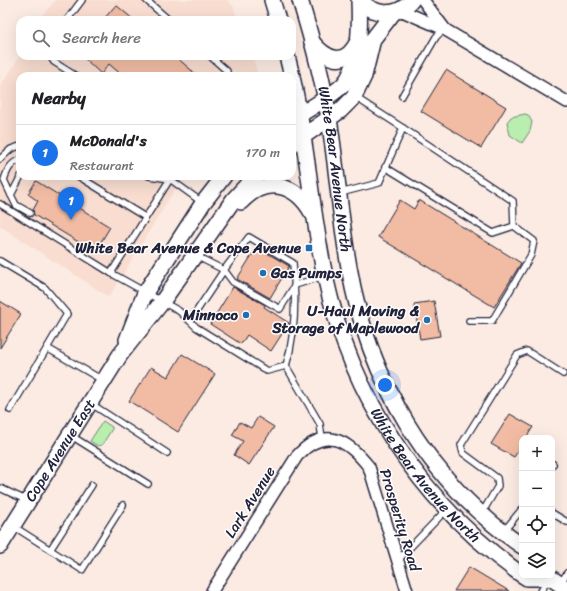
<!DOCTYPE html>
<meta charset="utf-8">
<style>
:root{--surface:#fff;--page:#f2f2f2;--text:#202124;--muted:#757577;--line:#e0e0e0;--accent:#1a73e8}
body{margin:0;font-family:Sriracha,sans-serif;background:var(--page);color:var(--text)}
.controls{position:absolute;right:12px;bottom:12px;display:grid;overflow:hidden;border-radius:8px;box-shadow:0 4px 16px #0002}
.controls button{width:36px;height:36px;display:grid;place-items:center;padding:0;border:0;border-bottom:1px solid var(--line);background:var(--surface);color:var(--text);font:20px sans-serif}
.you{position:absolute;left:385px;top:385px;width:14px;height:14px;margin:-10px;border:3px solid #fff;border-radius:50%;background:#1a73e8;box-shadow:0 0 0 6px #1a73e833}
.badge{display:grid;place-items:center;width:26px;height:26px;border-radius:50%;background:var(--accent);color:#fff;font-size:13px;font-weight:700}
.pin{position:absolute;translate:-50% -33px;filter:drop-shadow(0 1px 2px #0008)}
.pin::after{content:'';position:absolute;top:21px;width:14px;height:12px;background:inherit;clip-path:polygon(0 0,100% 0,50% 100%)}
.list{margin:0;padding:0;list-style:none}
h2{display:flex;justify-content:space-between;align-items:center;height:52px;margin:0;padding:0 16px;font-size:17px}
h2 small{font-size:13px;font-weight:400;color:var(--muted)}
.list li{display:grid;grid-template-columns:26px 1fr auto;gap:12px;align-items:center;box-sizing:border-box;height:56px;padding:0 16px;border-top:1px solid var(--line)}
.list b{display:block;font-size:15px;white-space:nowrap}
.list p{margin:0;font-size:13px;white-space:nowrap;color:var(--muted)}
.list em{font-size:13px;font-style:normal;color:var(--muted)}
.icon{flex:none;width:22px;height:22px;fill:none;stroke:currentColor;stroke-width:2;stroke-linecap:round;stroke-linejoin:round}
.map{position:relative;flex:none;width:567px;height:591px;overflow:hidden}
.search{position:absolute;background:var(--surface);box-shadow:0 4px 16px #0002;left:16px;top:16px;width:280px;height:44px;display:flex;align-items:center;gap:10px;box-sizing:border-box;padding:0 14px;border-radius:12px;color:var(--muted);font-size:15px}
.panel{position:absolute;background:var(--surface);box-shadow:0 4px 16px #0002;left:16px;top:72px;width:280px;height:108px;border-radius:12px}
.map>svg:first-child{display:block}
</style>
<div class="map">
<svg width="567" height="591" viewBox="0 0 567 591">
<rect width="100%" height="100%" fill="#fbebe3"/>
<filter id="ink" filterUnits="userSpaceOnUse"><feTurbulence type="fractalNoise" baseFrequency=".025" numOctaves="2"/><feDisplacementMap in="SourceGraphic" scale="8" xChannelSelector="R" yChannelSelector="G"/><feConvolveMatrix kernelMatrix="1 2 1 2 8 2 1 2 1" color-interpolation-filters="sRGB"/></filter>
<g filter="url(#ink)">
<g fill="#f8ddd0">
<polygon points="56,0 227,0 233,6 238,20 38,20"/>
<polygon points="20,56 252,56 257,71 254,76 20,76 20,176 183,176 109,297 0,226 0,87"/>
</g>
<g fill="#b9eeaf" stroke="#6e8875">
<polygon points="525,114 528,115 532,122 530,131 522,143 510,135 507,122 511,117"/>
<polygon points="103,421 112,427 112,429 102,445 98,446 90,441"/>
</g>
<g fill="#f1bca3" stroke="#22223b">
<polygon points="116,5 134,20 103,20"/>
<polygon points="82,56 175,56 198,76 123,76 109,64 101,74"/>
<polygon points="446,70 506,107 481,148 421,111"/>
<polygon points="36,181 110,227 95,252 34,215 33,210 38,201 28,194"/>
<polygon points="400,200 414,209 419,200 521,263 494,307 378,237"/>
<polygon points="257,247 289,266 270,298 237,279"/>
<polygon points="233,287 265,305 264,307 289,323 271,351 247,335 241,344 210,324"/>
<polygon points="0,301 21,314 0,348"/>
<polygon points="434,301 440,336 420,339 414,304"/>
<polygon points="182,354 215,374 178,432 129,401 151,367 168,377"/>
<polygon points="510,414 533,427 526,438 522,438 522,445 514,457 491,444"/>
<polygon points="258,417 274,427 249,465 234,455 243,441 232,435 240,422 251,428"/>
<polygon points="469,567 509,591 454,591"/>
</g>
<g fill="none" stroke-linecap="round" stroke-linejoin="round">
<defs>
<g id="lane">
<polyline points="146,0 169,20"/>
<polyline points="67,20 82,0"/>
<polyline points="50,56 54,62 76,76"/>
<polyline points="210,56 227,71 226,76"/>
<polyline points="402,96 436,37 444,29"/>
<polyline points="355,97 403,128"/>
<polyline points="0,159 11,149 20,146"/>
<polyline points="385,167 493,233 514,226"/>
<polyline points="21,176 11,195 16,205 30,213"/>
<polyline points="78,176 145,217"/>
<polyline points="149,176 170,179"/>
<polyline points="340,193 379,183 403,128 513,201 514,226 534,241 531,255 492,321 469,321"/>
<path d="M 11,195 L 4,180 C 7,171 10,163 20,160"/>
<polyline points="203,203 170,179 111,273 179,311 190,321 224,270 233,282 280,309 295,285 324,276"/>
<polyline points="0,204 111,273"/>
<polyline points="0,261 45,288 67,314 47,348 104,381"/>
<path d="M 190,321 L 196,327 L 267,371 L 286,366 C 296,333 296,297 293,263 L 249,237 L 224,270 L 196,256"/>
<polyline points="286,366 320,424 322,439"/>
<polyline points="90,403 167,453"/>
<polyline points="10,410 47,348"/>
<polyline points="70,435 148,484"/>
<polyline points="552,465 553,464"/>
<polyline points="0,488 28,501"/>
<polyline points="482,513 498,486 497,478 463,453 461,445 517,355 527,351 563,374"/>
<polyline points="552,513 567,522"/>
<polyline points="13,526 82,570 123,505"/>
<polyline points="503,532 522,509"/>
<polyline points="50,550 92,485"/>
<polyline points="398,560 446,510"/>
<polyline points="560,584 567,573"/>
<polyline points="541,591 548,580"/>
</g>
<g id="street">
<polyline points="423,0 444,28"/>
<polyline points="400,10 444,29 567,102"/>
<path d="M 212,591 L 297,456 C 325,426 347,439 369,467 L 407,591"/>
</g>
<g id="secondary">
<polyline points="272,0 278,20"/>
<path id="s1" d="M 300,0 C 312,39 323,79 329,119 C 337,168 340,218 349,267 C 368,378 428,482 522,546"/>
<path d="M 360,0 C 374,16 397,18 412,0"/>
<path d="M 312,42 C 326,59 344,68 357,43"/>
<polyline points="287,56 292,76"/>
<path id="s2" d="M 292,77 C 307,142 311,210 325,276 C 351,397 422,504 522,575"/>
<path d="M 293,119 C 308,109 331,97 344,84 C 361,65 360,23 359,0"/>
<polyline points="292,144 341,110 354,97 364,76 373,39 393,13"/>
<path d="M 241,202 C 266,175 296,184 312,213"/>
<polyline points="127,340 145,293 203,203 224,176"/>
<path id="s3" d="M 0,546 L 120,355 L 162,302 L 234,199 L 255,176"/>
<polyline points="524,576 527,578 549,578"/>
<polyline points="548,576 567,589"/>
</g>
</defs>
<use href="#lane" stroke="#22223b" stroke-width="8"/>
<use href="#street" stroke="#22223b" stroke-width="14"/>
<use href="#secondary" stroke="#22223b" stroke-width="18"/>
<use href="#lane" stroke="#fff" stroke-width="5.5"/>
<use href="#street" stroke="#fff" stroke-width="11"/>
<use href="#secondary" stroke="#fff" stroke-width="15"/>
</g>
</g>
<g fill="#1f6fb2" stroke="#fff" stroke-width="1.5">
<rect x="305" y="244" width="8" height="8" rx="2"/>
<circle cx="263" cy="273" r="4"/>
<circle cx="246" cy="315" r="4"/>
<circle cx="427" cy="320" r="4"/>
</g>
<g text-anchor="middle" stroke-width="3" stroke-linejoin="round" paint-order="stroke">
<g font-size="15" fill="#22223b" stroke="#fff">
<text dy="5" stroke="none"><textPath href="#s1" startOffset="173">White Bear Avenue North</textPath></text>
<text dy="5" stroke="none"><textPath href="#s3" startOffset="113">Cope Avenue East</textPath></text>
<text dy="5" stroke="none"><textPath href="#s2" startOffset="428">White Bear Avenue North</textPath></text>
<text transform="translate(250 502) rotate(-58)" y="5">Lark Avenue</text>
<text transform="translate(400 520) rotate(73)" y="5">Prosperity Road</text>
</g>
<g font-size="15" font-weight="bold" fill="#22223b" stroke="#fff" text-anchor="end">
<text x="301" y="253">White Bear Avenue &amp; Cope Avenue</text>
<text x="271" y="278" text-anchor="start">Gas Pumps</text>
<text x="419" y="316">U-Haul Moving &amp;<tspan x="419" dy="17">Storage of Maplewood</tspan></text>
<text x="238" y="320">Minnoco</text>
</g>
</g>
</svg>
<div class="controls">
<button>+</button>
<button>−</button>
<button><svg class="icon" aria-label="locate" viewBox="0 0 24 24"><circle cx="12" cy="12" r="6"/><path d="M12 2v4M12 18v4M2 12h4M18 12h4"/></svg></button>
<button><svg class="icon" aria-label="layers" viewBox="0 0 24 24"><path d="M12 4l9 5-9 5-9-5zM3 14l9 5 9-5"/></svg></button>
</div>
<div class="you"></div>
<div class="pin badge" style="left:71px;top:220px">1</div>
<div class="search"><svg class="icon" aria-label="search" viewBox="0 0 24 24"><circle cx="10" cy="10" r="6"/><path d="M15 15l6 6"/></svg>Search here</div>
<section class="panel">
<h2>Nearby<small></small></h2>
<ul class="list">
<li><span class="badge">1</span><div><b>McDonald's</b><p>Restaurant</p></div><em>170 m</em></li>
</ul>
</section>
</div>
